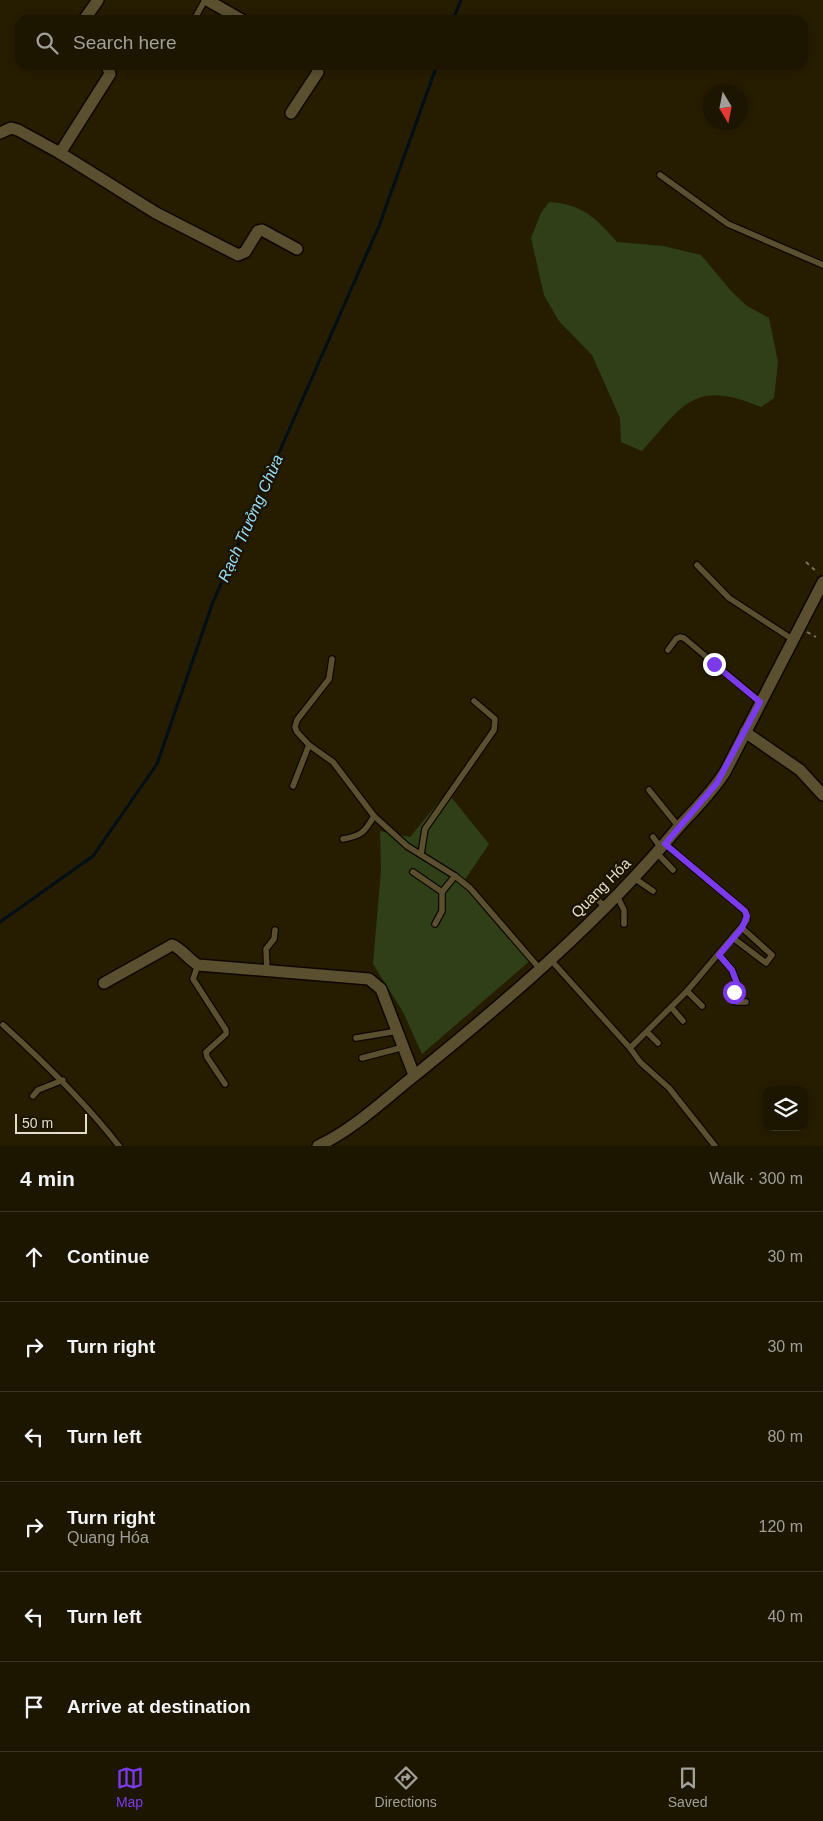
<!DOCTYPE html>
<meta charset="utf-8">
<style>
:root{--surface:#1c1500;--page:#29220f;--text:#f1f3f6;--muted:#a09f99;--line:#3a3422;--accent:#7c3aed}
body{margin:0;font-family:Arial,sans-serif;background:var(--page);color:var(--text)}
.controls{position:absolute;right:15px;bottom:15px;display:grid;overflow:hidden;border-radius:10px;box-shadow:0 2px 8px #0003}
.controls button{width:45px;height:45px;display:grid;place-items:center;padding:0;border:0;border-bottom:1px solid var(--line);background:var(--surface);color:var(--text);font:25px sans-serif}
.compass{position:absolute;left:703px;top:85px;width:45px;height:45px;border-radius:50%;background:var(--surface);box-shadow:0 2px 8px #0003;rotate:170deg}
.scale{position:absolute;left:15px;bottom:12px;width:72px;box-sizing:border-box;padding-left:5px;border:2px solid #e2dcca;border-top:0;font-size:14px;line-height:18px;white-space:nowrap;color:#e2dcca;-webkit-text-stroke:4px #1b1400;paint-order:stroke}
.stop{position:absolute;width:15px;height:15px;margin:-11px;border:4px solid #7c3aed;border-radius:50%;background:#fff}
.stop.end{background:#7c3aed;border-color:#fff;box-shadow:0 1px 5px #0008}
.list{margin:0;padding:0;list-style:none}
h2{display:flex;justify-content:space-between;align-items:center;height:65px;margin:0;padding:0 20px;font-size:21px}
h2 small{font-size:16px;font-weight:400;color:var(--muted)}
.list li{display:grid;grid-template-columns:32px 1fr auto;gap:15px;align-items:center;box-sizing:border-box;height:90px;padding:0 20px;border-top:1px solid var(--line)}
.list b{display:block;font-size:19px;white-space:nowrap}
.list p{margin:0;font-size:16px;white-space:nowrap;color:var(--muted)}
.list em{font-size:16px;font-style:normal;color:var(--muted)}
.icon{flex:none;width:28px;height:28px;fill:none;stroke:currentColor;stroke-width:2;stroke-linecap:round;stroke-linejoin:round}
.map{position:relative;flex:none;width:823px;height:1146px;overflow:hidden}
.search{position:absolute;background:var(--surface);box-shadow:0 2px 8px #0003;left:15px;right:15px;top:15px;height:55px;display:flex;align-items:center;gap:12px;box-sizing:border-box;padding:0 18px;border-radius:15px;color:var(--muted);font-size:19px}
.sheet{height:605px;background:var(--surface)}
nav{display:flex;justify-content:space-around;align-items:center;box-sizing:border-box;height:70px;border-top:1px solid var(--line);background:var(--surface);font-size:14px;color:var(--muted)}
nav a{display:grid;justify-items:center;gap:2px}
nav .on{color:var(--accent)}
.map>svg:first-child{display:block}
</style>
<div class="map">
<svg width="823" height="1146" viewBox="0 0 823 1146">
<rect width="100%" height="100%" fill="#261c00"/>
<g fill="#2f4018">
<path d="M 549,202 C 582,204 596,218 617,242 L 663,246 L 701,255 L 732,292 L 747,306 L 769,318 L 778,362 L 774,398 L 761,407 C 694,379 684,404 642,451 L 621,442 L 620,418 L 592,355 L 559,321 L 544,295 L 531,238 L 541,213 Z"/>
<polygon points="447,792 489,844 464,881 532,959 422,1054 403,1012 373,964 381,870 380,831 410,837"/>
</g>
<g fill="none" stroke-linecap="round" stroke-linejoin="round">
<g stroke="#010f16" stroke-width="3">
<polyline points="453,20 461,0"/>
<polyline points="0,922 93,856 157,764 213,602 379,226 437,65"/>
</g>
<defs>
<g id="service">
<polyline points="194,20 205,0"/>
<polyline points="660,175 728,224 823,265"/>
<polyline points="697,565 729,598 792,639"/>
<polyline points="668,650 676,639 680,637 684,638 760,702"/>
<polyline points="332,659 329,679 297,720 295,727 297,732 309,745 333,762 374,816 407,846 455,876 470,888 540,969"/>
<polyline points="293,786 309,745"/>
<polyline points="649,790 679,827"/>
<polyline points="653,837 661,848"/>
<path d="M 343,839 C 361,836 365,832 374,816"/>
<polyline points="657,853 673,870"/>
<polyline points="421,854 425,829 494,730 495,719 474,701"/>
<polyline points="413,872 442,892"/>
<polyline points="634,878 653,891"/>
<polyline points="617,896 624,910 624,924"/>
<polyline points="596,898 605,907"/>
<polyline points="435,924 442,911 442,892 455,876"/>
<polyline points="733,938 766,963 772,955 742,928"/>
<polyline points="719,955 732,970 738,986 734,992 736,1002 746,1002"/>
<polyline points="550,959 630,1048 640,1062 669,1088 715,1146"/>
<polyline points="198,965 193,979 226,1030 226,1034 206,1052 207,1057 225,1084"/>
<polyline points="267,971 266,949 274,939 275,930"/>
<polyline points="687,991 702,1006"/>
<polyline points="671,1007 683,1021"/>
<path d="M 3,1025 C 45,1063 84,1101 119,1146"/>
<polyline points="647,1032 658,1043"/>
<polyline points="356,1038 398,1031"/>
<polyline points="630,1048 687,991 747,920 745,911 665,844"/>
<polyline points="362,1058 404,1047"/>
<polyline points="33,1096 38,1090 63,1080"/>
</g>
<g id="minor">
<polyline points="207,0 242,20"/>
<polyline points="84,20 98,0"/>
<polyline points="291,113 318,72 316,65"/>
<polyline points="0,133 11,128 18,130 60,153 156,213 238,255 245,252 258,231 262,230 297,249"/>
<polyline points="60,153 110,74 107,65"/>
<polyline points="745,732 800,770 823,795"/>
<path d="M 104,983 L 172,945 C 180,947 189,960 198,965 L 369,979 L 381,989 L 414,1075"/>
<path d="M 318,1146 C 356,1128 387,1097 419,1072 C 510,998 601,920 676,830 C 693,811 711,794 725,772 L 823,582"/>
</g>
</defs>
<use href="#service" stroke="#0f0600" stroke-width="8"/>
<use href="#minor" stroke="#0f0600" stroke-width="14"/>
<g stroke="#797159" stroke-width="2" stroke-dasharray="4 4" stroke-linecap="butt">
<polyline points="806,562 818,573"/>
<polyline points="807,632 816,637"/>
</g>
<use href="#service" stroke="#5a5030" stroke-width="5.5"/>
<use href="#minor" stroke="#5a5030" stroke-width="11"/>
</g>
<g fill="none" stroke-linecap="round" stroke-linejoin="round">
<polyline stroke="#7c3aed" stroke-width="6" points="714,664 760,702 717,783 665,844 745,911 747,916 742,928 719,955 732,970 738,986 734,992"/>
</g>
<g text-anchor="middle" stroke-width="5" stroke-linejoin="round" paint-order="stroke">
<g font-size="15" fill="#e2dcca" stroke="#1b1400">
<text transform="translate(601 888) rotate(-45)" y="5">Quang Hóa</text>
</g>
<g font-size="16" font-style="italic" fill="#9adcfa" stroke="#1b1400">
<text transform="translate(250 518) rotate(-66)" y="6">Rạch Trưởng Chừa</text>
</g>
</g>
</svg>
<div class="controls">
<button><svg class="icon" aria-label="layers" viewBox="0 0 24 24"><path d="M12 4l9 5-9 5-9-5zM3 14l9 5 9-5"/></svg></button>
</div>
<svg class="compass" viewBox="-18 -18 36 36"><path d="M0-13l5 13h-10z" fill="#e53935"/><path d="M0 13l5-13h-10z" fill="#a09f99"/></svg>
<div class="scale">50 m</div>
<div class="stop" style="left:734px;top:992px"></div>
<div class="stop end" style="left:714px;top:664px"></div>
<div class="search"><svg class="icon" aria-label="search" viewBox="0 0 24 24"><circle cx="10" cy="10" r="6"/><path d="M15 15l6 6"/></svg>Search here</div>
</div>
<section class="sheet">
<h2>4 min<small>Walk · 300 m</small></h2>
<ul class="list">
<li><svg class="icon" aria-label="ahead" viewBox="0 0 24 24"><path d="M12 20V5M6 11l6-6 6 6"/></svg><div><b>Continue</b></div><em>30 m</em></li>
<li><svg class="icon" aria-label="right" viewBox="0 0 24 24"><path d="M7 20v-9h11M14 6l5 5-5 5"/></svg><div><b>Turn right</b></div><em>30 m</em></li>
<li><svg class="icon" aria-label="left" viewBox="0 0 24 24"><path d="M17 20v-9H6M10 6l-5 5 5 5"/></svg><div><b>Turn left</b></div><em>80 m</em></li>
<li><svg class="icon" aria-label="right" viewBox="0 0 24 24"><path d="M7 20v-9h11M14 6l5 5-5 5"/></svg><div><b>Turn right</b><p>Quang Hóa</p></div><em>120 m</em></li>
<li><svg class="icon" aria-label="left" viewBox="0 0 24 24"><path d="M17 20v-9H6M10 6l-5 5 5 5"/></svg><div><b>Turn left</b></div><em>40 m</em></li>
<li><svg class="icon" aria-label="arrive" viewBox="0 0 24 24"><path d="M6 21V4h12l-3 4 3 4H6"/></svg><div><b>Arrive at destination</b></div></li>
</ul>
</section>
<nav>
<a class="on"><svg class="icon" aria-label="map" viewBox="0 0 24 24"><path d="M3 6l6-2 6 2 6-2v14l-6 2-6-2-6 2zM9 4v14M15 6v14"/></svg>Map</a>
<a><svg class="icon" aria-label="directions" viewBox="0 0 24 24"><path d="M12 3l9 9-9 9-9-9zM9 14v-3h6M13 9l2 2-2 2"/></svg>Directions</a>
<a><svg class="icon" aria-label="saved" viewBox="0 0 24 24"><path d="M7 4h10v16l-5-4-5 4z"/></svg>Saved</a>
</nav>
